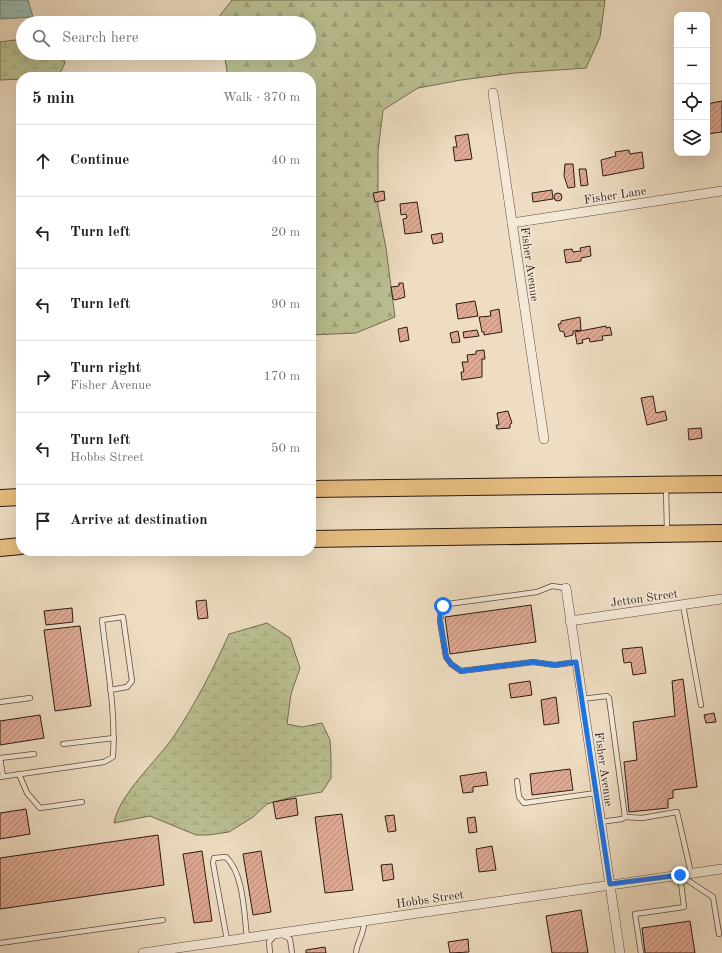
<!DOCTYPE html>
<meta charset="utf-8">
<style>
:root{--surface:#fff;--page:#f6f6f6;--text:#222;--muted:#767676;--line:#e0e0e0}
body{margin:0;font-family:"Old Standard TT",serif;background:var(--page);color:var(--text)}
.controls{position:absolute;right:12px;top:12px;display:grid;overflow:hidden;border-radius:8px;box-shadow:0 4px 16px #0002}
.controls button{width:36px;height:36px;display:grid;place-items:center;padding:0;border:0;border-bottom:1px solid var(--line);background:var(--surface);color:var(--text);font:20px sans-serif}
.stop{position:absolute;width:12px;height:12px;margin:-9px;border:3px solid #1a73e8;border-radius:50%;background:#fff}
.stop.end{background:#1a73e8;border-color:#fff;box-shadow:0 1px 4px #0008}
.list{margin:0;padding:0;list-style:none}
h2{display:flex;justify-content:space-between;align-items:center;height:52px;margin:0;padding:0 16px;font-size:17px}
h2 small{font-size:13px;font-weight:400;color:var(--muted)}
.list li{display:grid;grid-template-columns:26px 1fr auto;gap:12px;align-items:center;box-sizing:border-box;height:72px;padding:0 16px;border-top:1px solid var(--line)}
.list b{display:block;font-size:15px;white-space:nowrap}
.list p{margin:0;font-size:13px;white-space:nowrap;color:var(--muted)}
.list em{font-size:13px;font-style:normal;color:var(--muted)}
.icon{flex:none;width:22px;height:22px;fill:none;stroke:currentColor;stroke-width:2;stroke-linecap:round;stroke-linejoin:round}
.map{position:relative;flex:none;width:722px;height:953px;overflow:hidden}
.search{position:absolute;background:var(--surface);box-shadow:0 4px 16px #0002;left:16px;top:16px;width:300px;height:44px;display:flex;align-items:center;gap:10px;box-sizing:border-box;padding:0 14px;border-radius:22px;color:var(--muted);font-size:15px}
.panel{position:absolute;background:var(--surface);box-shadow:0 4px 16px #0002;left:16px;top:72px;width:300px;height:484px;border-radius:16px}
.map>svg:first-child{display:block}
</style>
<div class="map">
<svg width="722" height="953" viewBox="0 0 722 953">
<defs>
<pattern id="forest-firs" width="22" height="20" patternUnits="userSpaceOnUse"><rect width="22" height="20" fill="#bac092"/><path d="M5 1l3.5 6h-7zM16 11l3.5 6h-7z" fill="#a0a47d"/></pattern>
<pattern id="wetland-marsh" width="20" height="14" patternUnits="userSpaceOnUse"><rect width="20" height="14" fill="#bac092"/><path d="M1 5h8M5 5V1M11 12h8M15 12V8" fill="none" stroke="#a0a47d"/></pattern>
<pattern id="water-ripples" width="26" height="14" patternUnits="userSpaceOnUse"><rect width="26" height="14" fill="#99bcb1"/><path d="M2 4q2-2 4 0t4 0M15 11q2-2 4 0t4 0" fill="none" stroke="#84a197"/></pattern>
<pattern id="building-hatch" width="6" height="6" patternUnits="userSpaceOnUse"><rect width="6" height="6" fill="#deaa95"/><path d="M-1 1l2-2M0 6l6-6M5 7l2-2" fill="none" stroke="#b48a78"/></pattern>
</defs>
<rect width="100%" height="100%" fill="#eeddc2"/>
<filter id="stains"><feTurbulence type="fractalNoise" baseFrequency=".005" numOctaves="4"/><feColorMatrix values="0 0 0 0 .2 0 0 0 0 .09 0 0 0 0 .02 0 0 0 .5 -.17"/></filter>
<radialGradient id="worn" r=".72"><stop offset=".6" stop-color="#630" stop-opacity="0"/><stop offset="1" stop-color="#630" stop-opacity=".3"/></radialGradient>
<polygon fill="url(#forest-firs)" stroke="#746d52" points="232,0 605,0 600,37 586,68 515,73 461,80 418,88 383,110 378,151 378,207 386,248 395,317 356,333 311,335 311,77 228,77 224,53 309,53 309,23 219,23 218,18"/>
<g fill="url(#wetland-marsh)" stroke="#746d52">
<polygon points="23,39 23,53 61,53 65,63 58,77 21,77 21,79 0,80 0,42"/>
<path d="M 267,623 L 290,638 L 300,668 L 291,694 L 287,724 L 302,727 L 322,723 L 330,740 L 331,756 L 331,778 L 322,792 L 292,797 L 267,804 L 253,817 L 229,832 L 208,835 L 196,835 L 150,816 L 114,823 C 119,794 157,761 174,736 C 195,704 213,670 229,634 Z"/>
</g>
<polygon fill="url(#water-ripples)" stroke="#6e7b71" points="0,0 28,0 33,17 0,19"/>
<g fill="url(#building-hatch)" stroke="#2d1a12">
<polygon points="722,101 722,132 707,134 707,104"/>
<polygon points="468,134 472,159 455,161 453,147 457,147 455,136"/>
<polygon points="629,150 630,154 642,152 644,168 603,176 601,160 616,156 615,152"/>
<polygon points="565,164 573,164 575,187 568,188 564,176"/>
<polygon points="579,169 586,169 588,185 581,186"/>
<polygon points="552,190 553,199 533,202 532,193"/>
<polygon points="384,191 385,200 375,202 373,193"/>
<circle cx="558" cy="197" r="4"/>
<polygon points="417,202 422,232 405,234 403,219 407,218 406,214 401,215 400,204"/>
<polygon points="442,233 443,242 433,244 431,235"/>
<polygon points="590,246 591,256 581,258 581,261 566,263 564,250 572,249 573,252 581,251 580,248"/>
<polygon points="399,283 403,283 405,297 395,300 393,299 391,287 399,286"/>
<polygon points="475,301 478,316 458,319 456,304"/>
<polygon points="499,309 502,332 484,335 484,332 482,332 479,317 491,316 490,311"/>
<polygon points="580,317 581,330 573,331 573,335 565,337 564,332 560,331 558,324 561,324 561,321"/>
<polygon points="606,326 606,328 610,327 612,335 602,336 603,340 590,342 589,338 582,340 583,343 577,344 575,332"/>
<polygon points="407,327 409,340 400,342 398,329"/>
<polygon points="477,330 479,336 464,338 463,332"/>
<polygon points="458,331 460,342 452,343 450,333"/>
<polygon points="484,350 485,359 482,359 482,377 462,380 461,372 464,372 462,362 468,362 467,355 476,354 476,351"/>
<polygon points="653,396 656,413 665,411 667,420 647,425 641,398"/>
<polygon points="508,411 512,423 510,424 510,428 497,429 496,425 499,425 497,413"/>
<polygon points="701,428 702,438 689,440 688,429"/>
<polygon points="206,600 208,618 198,619 196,601"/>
<polygon points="531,605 536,642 450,654 445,617"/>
<polygon points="72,608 73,622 46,625 44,611"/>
<polygon points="80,626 91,706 55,711 44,630"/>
<polygon points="642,647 646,673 633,675 631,662 624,663 622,649"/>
<polygon points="683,679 697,787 673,790 673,798 668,799 668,808 629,812 624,762 637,760 633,722 675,716 672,681"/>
<polygon points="530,681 532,695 511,698 509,684"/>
<polygon points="556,697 559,723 544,725 541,700"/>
<polygon points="714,713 716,722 706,723 704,715"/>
<polygon points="40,715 44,738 0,745 0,721"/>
<polygon points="570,769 573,790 532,795 530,774"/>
<polygon points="486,772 488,785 473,787 473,792 463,793 460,776"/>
<polygon points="296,798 298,815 276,819 273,802"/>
<polygon points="26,809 30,834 0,839 0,813"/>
<polygon points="342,814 353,890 325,893 315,817"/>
<polygon points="394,815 396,831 388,832 385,816"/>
<polygon points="475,817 477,832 469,833 467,818"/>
<polygon points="158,835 164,885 0,909 0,858"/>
<polygon points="492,846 496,870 479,872 476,849"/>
<polygon points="202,851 212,921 194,923 183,854"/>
<polygon points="261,851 271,912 253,915 243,854"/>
<polygon points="392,864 394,879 383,881 381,865"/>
<polygon points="581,910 588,953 552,953 546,916"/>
<polygon points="690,921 695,953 645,953 642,928"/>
<polygon points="468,939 469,952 450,953 448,942"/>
<polygon points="325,947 326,953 306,953 306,950"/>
</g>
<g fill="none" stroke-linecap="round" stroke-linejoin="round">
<defs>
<g id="lane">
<polyline points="666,487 667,531"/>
<polyline points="566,588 552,586 537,592 448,604 443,606 440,621 446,657 451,664 461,671 533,662 555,665 576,662"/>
<polyline points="683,605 701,705"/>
<polyline points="582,699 607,696 609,698 625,817 622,819 600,822"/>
<polyline points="0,702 30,698"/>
<polyline points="63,744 114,738"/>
<polyline points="0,758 34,754"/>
<polyline points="0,758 3,776"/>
<polyline points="19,774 27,793 40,808 82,802"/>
<path d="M 0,777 L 104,762 L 113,757 C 116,711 107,665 102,620 L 123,617 L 132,681 L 127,687 L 110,690"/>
<polyline points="517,781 519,797 524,803 596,793"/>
<polyline points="625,817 642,818 677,812 691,873"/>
<polyline points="681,876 713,897 719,934"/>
<polyline points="281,934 290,939 292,953"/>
<path d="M 227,940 L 213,863 L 214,858 L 226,857 C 244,874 244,914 247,937"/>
<polyline points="0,943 163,920"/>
<polyline points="270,953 269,942 275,935"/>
<path d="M 356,953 C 357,941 365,933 364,921"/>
<polyline points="641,953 635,914 684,907 680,875"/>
</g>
<g id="street">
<polyline points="493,93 544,439"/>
<polyline points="512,223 722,191"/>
<polyline points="566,588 620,953"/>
<polyline points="570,621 722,599"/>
<polyline points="143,953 722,869"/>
</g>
<g id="highway">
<polyline points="311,489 722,484"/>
<polyline points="0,498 21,497"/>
<polyline points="311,539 722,533"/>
<polyline points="0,548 21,546"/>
</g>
</defs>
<use href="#lane" stroke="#5d4b3e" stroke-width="6"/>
<use href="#street" stroke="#5d4b3e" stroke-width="10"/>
<use href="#highway" stroke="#2d1a12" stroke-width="18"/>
<use href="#lane" stroke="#f4e9d7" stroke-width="4.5"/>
<use href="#street" stroke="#f4e9d7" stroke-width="9"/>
<use href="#highway" stroke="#e7be81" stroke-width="16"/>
</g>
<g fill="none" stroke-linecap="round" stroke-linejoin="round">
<polyline stroke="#1a73e8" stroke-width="5" points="443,606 440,611 440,621 446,657 451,664 461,671 533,662 555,665 576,662 610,884 680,875"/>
</g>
<g text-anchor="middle" stroke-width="3" stroke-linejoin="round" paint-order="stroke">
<g font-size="12" fill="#2d1a12" stroke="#f4e9d7">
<text transform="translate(615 195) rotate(-9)" y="4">Fisher Lane</text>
<text transform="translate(530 264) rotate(82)" y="4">Fisher Avenue</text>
<text transform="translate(644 598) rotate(-8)" y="4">Jetton Street</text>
<text transform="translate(604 769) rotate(82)" y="4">Fisher Avenue</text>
<text transform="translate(430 899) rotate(-8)" y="4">Hobbs Street</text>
</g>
</g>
<rect width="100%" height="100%" filter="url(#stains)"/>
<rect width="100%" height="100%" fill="url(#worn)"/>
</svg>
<div class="controls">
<button>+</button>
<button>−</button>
<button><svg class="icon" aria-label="locate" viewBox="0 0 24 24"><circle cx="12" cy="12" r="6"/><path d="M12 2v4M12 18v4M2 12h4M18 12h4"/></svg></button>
<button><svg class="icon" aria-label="layers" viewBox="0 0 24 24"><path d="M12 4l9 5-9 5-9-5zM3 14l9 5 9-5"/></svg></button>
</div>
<div class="stop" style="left:443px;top:606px"></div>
<div class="stop end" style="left:680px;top:875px"></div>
<div class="search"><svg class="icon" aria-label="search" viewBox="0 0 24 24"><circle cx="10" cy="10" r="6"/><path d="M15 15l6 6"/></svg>Search here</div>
<section class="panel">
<h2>5 min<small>Walk · 370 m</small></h2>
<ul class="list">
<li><svg class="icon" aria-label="ahead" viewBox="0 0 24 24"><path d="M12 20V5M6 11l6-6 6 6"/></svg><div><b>Continue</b></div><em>40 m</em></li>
<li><svg class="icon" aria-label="left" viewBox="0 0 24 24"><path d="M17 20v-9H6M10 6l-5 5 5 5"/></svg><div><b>Turn left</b></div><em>20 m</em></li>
<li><svg class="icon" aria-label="left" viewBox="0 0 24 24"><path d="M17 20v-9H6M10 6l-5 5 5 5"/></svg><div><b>Turn left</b></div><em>90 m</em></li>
<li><svg class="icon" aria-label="right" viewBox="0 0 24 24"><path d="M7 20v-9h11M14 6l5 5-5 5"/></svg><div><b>Turn right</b><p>Fisher Avenue</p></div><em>170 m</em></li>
<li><svg class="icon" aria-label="left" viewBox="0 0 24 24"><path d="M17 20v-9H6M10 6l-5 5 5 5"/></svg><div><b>Turn left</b><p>Hobbs Street</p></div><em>50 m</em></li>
<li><svg class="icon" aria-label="arrive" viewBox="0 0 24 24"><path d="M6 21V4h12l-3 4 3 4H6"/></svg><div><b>Arrive at destination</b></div></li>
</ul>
</section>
</div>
